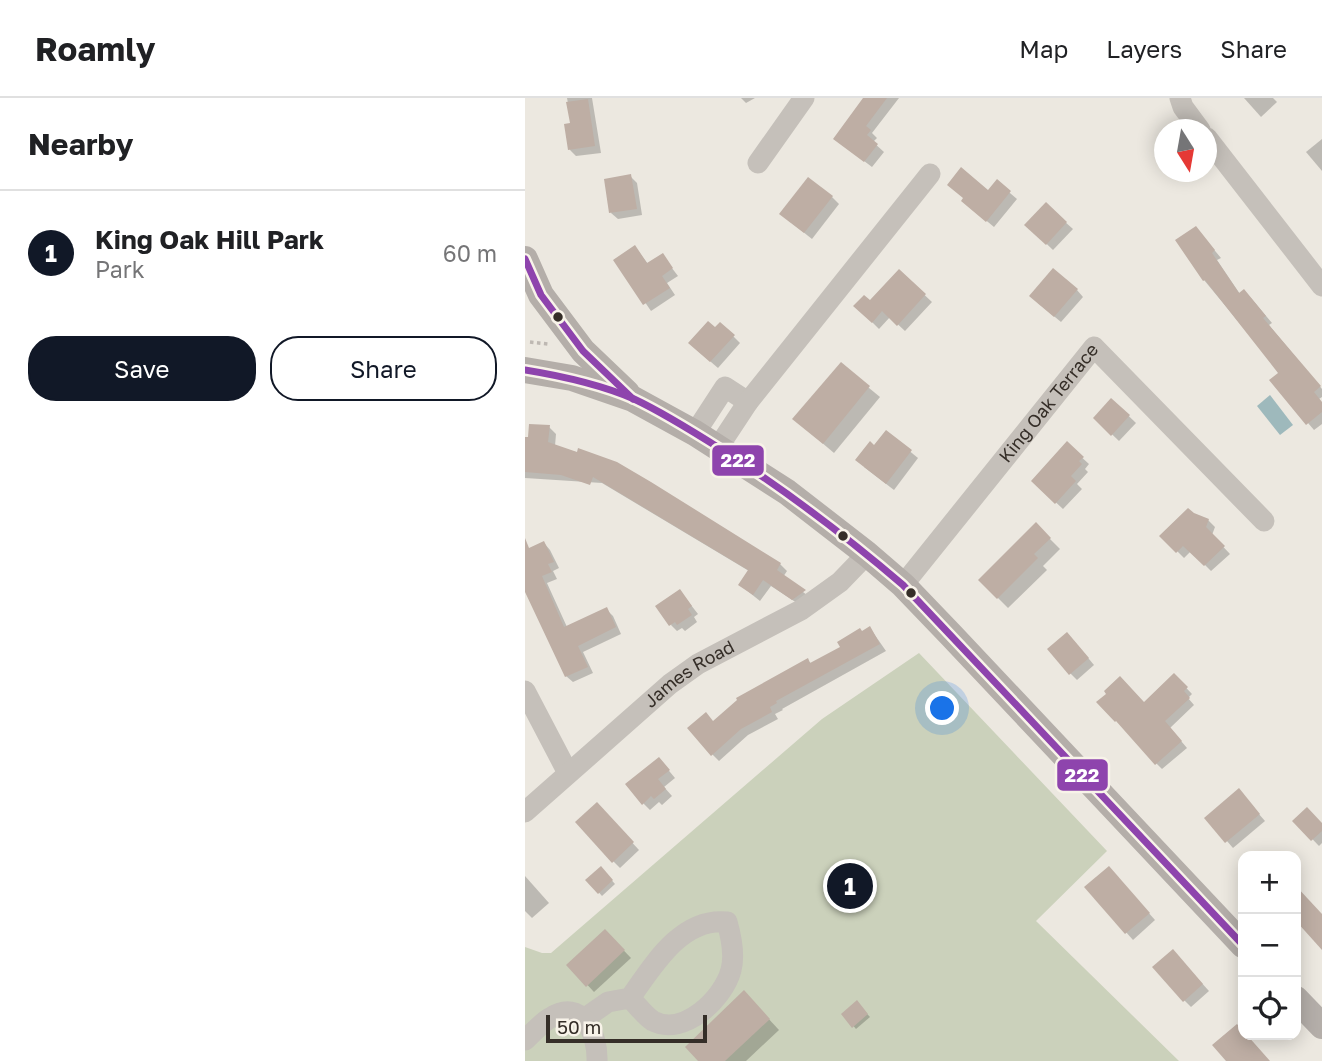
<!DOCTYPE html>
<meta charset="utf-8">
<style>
:root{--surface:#fff;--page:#f6f6f6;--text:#202124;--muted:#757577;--line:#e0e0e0;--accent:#111827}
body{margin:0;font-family:"Golos Text",sans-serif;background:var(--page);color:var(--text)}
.controls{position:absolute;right:21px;bottom:21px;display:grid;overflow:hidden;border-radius:14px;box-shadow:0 4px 18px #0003}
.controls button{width:63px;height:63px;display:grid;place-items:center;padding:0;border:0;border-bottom:2px solid var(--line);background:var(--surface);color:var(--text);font:35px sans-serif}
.compass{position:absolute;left:629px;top:21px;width:63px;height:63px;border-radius:50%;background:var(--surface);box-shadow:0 4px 18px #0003;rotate:169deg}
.scale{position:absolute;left:21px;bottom:18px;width:161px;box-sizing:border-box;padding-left:7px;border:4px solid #352e28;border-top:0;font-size:19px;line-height:24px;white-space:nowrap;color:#352e28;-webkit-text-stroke:5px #f8f3e9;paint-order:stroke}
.you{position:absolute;left:418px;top:611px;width:24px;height:24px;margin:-18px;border:5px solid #fff;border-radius:50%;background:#1a73e8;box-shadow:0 0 0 10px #1a73e833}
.badge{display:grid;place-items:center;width:46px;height:46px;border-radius:50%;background:var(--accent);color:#fff;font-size:23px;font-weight:700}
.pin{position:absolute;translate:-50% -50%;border:4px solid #fff;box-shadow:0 2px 7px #0006}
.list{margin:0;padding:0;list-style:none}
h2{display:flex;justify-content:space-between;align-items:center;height:91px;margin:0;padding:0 28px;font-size:30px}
h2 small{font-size:23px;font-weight:400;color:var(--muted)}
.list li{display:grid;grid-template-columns:46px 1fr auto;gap:21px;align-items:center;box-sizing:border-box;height:126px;padding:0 28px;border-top:2px solid var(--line)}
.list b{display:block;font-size:26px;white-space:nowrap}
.list p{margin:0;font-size:23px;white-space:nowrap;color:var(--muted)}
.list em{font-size:23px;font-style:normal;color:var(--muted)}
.actions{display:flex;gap:14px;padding:21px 28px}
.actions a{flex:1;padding:16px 0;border:2px solid var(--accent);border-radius:28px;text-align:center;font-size:24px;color:var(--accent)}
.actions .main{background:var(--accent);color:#fff}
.icon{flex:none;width:38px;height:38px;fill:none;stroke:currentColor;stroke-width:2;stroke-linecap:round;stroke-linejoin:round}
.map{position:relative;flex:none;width:797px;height:963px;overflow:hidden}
header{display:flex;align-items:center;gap:42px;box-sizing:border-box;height:98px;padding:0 35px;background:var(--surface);border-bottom:2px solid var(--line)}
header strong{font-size:33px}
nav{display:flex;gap:38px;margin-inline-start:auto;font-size:24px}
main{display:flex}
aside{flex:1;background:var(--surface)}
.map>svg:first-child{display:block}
</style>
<header>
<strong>Roamly</strong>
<nav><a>Map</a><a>Layers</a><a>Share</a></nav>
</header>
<main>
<aside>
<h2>Nearby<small></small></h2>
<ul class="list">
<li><span class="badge">1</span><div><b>King Oak Hill Park</b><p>Park</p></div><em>60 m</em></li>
</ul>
<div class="actions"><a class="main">Save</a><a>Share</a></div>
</aside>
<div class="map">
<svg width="797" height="963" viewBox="0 0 797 963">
<rect width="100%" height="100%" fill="#ece8e0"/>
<polygon fill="#cbd1bb" points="394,555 582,753 511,823 654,963 0,963 0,849 17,855 26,855 297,621"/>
<polygon fill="#9eb9bc" points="745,297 768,327 755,337 732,308"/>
<g fill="#0003">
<polygon points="42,0 67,0 76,55 51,58 45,52 47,27"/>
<polygon points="216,0 230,0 221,5"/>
<polygon points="339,0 374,0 347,35 352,40 348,44 359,54 347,69 310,41"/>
<polygon points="719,0 748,0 752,4 736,19"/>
<polygon points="797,41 797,73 781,54"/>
<polygon points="105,78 112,85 117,117 93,121 86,115"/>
<polygon points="472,84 492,101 469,129 445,109 464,94"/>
<polygon points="307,99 314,106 287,141 263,122"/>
<polygon points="521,107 548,131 528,152 502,127"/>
<polygon points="671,130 696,160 692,162 715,196 726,200 747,225 744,227 797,291 797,299 794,301 797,305 797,326 789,332 783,325 756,275 679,182 652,143"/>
<polygon points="110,149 123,166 137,157 153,178 142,185 150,197 126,213 91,162"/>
<polygon points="374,173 407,204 380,233 365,219 354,231 331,208 345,204"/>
<polygon points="552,192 558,199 536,224 513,205"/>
<polygon points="208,238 215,245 193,270 172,252"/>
<polygon points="316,267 355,299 309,355 269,321"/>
<polygon points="587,302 611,325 594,343 570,320"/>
<polygon points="24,329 31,336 30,348 92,366 255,466 262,473 258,479 286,500 275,507 246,488 235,503 215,487 224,473 77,385 0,380 0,341"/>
<polygon points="361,334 393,360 369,392 339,369"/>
<polygon points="542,346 564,366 560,371 563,374 552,386 557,391 538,411 508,383"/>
<polygon points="683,422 690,429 687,437 705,456 686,473 666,453 659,460 637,438"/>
<polygon points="511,427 535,451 518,468 522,472 483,510 455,482"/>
<polygon points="0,442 4,452 19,445 25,452 34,470 28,473 32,481 22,485 42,529 81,511 88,518 96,536 58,554 68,575 48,584 41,578 0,491"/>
<polygon points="155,493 173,516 169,519 172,524 160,533 157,530 152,533 146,527"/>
<polygon points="345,530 361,553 257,611 258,612 250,616 253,621 223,637 194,663 187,656 189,625 282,562 287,566 318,550"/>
<polygon points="549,543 569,567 552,582 545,575"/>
<polygon points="649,577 667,596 663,600 669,607 645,630 662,650 637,671 631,665 619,606"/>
<polygon points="140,668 150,680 139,689 147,698 137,707 134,704 125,712 118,705"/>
<polygon points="720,700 740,723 708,750 682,720"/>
<polygon points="78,713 114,752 95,770 88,763"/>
<polygon points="770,723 797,727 797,745 794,748"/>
<polygon points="76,770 90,786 77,798 63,782"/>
<polygon points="590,777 630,822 608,842 562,790"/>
<polygon points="0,778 24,805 7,820 0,813"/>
<polygon points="80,833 106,860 69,894 44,867"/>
<polygon points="654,860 684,893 666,909 659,902"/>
<polygon points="229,905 254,932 221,963 175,963"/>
<polygon points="332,905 345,919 331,931 319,917"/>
</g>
<g fill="#beaea4">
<polygon points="338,0 362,0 341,28 346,32 342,37 353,46 339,64 308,41"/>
<polygon points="63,1 70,48 43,52 39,26 45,25 41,4"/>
<polygon points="436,69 463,92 472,81 486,93 461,124 436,103 438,100 422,87"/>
<polygon points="106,76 112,111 84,115 79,81"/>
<polygon points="283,79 308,98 279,135 254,116"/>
<polygon points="521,104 542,124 521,147 499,127"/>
<polygon points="671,128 690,152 687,155 714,195 719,191 741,218 738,220 796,288 789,294 797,304 797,314 781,327 744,282 753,275 680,182 678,183 650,142"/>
<polygon points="110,147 122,165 138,155 148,170 137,178 145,190 118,207 88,162"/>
<polygon points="528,170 553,191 529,219 504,198"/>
<polygon points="374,171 401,196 372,228 357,213 347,225 328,208 339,197 345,202"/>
<polygon points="183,223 190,229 195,224 210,237 185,264 163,245"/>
<polygon points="316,264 345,288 298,346 267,321"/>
<polygon points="586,300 605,317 586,338 568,320"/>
<polygon points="4,326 25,327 23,344 52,354 53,350 92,364 126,384 256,465 252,472 281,492 267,502 238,482 228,497 213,487 223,472 68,379 65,387 36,377 0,374 0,339 3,339"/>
<polygon points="361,332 387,352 361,386 330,362 345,343 349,347"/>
<polygon points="542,343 559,359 554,363 557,366 546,378 551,383 530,406 506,383"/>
<polygon points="663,410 669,415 684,421 681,429 700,448 679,468 658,448 651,455 634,438"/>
<polygon points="511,424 526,440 509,456 513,460 472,501 453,482"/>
<polygon points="0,440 4,450 19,443 29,464 23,466 27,474 17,478 39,529 82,509 91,529 53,548 63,569 40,579 0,494"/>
<polygon points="155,491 167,508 163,511 167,517 152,527 150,524 144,528 130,508"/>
<polygon points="345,528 355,546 251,603 252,605 245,609 247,614 216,631 186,658 162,630 181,614 188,623 212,602 211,600 283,560 285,565 315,549 312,544 335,530 337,533"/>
<polygon points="542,534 564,560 544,577 522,551"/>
<polygon points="649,575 663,589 659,593 665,600 640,623 657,643 630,667 591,623 590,624 571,604 581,596 579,593 595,578 619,604"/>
<polygon points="134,659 145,672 133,681 141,691 129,701 126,698 117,707 100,686"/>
<polygon points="714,690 735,716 700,745 679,720"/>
<polygon points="72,704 109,744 87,765 50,724"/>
<polygon points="782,709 797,725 797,733 786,743 767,723"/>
<polygon points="76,768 88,782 73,796 60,782"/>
<polygon points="584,768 625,815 600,836 559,789"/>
<polygon points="771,788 797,816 797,852 771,823"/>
<polygon points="80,831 100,852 61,889 41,867"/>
<polygon points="648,851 678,886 658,904 627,869"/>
<polygon points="219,892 245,921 200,963 173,963 160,949"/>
<polygon points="332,902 343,916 327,930 316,916"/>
<polygon points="712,926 718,933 718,937 722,937 745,963 701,963 687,947"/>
</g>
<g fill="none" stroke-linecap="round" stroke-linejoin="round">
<polyline stroke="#beb8b2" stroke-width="3.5" stroke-dasharray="3.5 3.5" stroke-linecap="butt" points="5,244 23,246"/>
<g stroke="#c5c0ba" stroke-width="21">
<polyline points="655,0 658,9 675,32"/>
<polyline points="682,40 797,188"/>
<polyline points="233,65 279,0"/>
<polyline points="170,335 200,289 223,304"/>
<polyline points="192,351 223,304 405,76"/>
<path id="s1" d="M 378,487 L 569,249 L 739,423"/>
<polyline points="0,593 43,675"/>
<path id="s2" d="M 0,714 L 145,586 L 173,566 L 276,512 L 315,484 L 342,456"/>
<path d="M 60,920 L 83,904 L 105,900 C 128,868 156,819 202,824 C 206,838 210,857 206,872 C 199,900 159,939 128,923 C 120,918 112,907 105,900"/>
<path d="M 0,942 C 8,935 16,925 25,920 C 57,899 73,936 72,963"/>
</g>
<g stroke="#b4aea9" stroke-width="26">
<polyline points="0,161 16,197 58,253 102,295"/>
<polyline points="0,272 47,280 108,301 170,335 262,394 342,456 378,487 426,537 718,847"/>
<polyline points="771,901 797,928"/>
</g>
<defs>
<g id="bus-1">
<polyline points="0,161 16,197 58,253 108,301"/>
<path d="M 0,272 C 37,278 74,286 109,301 C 141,316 172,336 202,355 C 264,395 322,439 378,487 L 718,847"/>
</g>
</defs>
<use href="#bus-1" stroke="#f8f3e9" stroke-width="12"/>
<use href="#bus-1" stroke="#8e44ad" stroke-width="7"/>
</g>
<g fill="#352e28" stroke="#f8f3e9" stroke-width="2.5">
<circle cx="33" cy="219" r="6"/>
<circle cx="318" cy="438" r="6"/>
<circle cx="386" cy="495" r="6"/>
</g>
<g text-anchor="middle" stroke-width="5" stroke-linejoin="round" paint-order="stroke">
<g font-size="18" fill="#352e28" stroke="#f8f3e9">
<text dy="6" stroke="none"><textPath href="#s1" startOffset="233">King Oak Terrace</textPath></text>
<text dy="6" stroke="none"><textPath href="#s2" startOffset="215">James Road</textPath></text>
</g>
</g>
<g stroke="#f8f3e9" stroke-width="2.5">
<rect x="186" y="346" width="54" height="33" rx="7" fill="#8e44ad"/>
<rect x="531" y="660" width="53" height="34" rx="7" fill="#8e44ad"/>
</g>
<g font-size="19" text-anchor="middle" font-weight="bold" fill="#fff">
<text x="213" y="369">222</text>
<text x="557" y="684">222</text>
</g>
</svg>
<div class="controls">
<button>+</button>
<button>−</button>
<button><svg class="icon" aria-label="locate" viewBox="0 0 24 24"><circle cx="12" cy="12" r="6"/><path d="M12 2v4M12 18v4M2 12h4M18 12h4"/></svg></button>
</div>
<svg class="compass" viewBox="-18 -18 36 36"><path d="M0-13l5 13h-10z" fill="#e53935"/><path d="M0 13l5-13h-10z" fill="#757577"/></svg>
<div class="scale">50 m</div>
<div class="you"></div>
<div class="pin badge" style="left:325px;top:788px">1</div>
</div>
</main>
